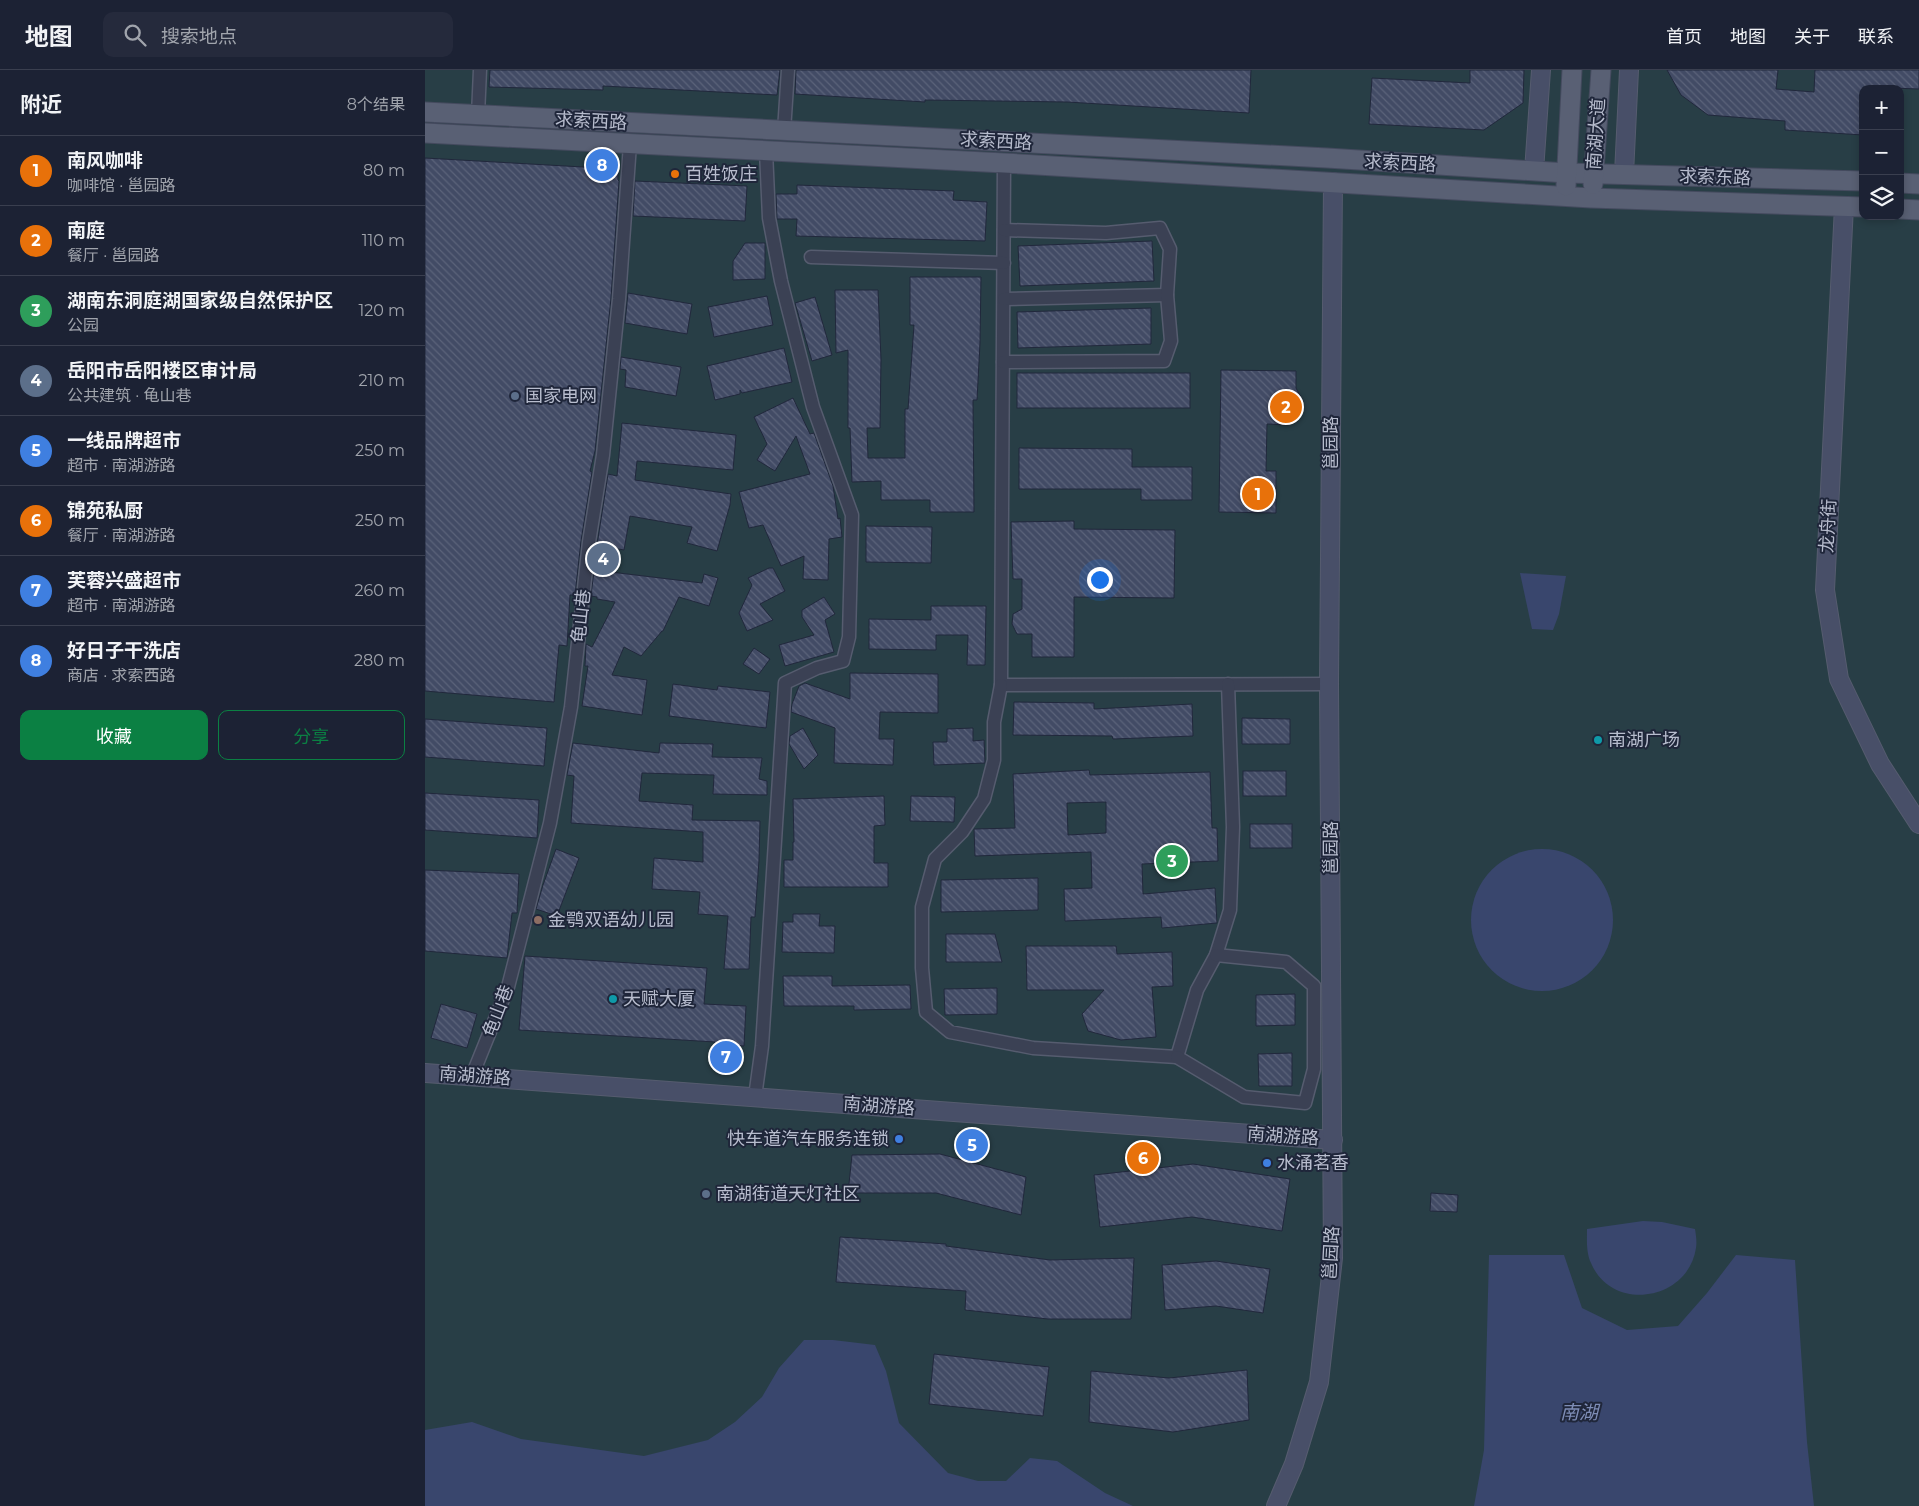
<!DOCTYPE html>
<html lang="zh">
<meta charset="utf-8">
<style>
:root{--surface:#1c2234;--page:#252a3c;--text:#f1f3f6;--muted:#a0a4ac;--line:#3a3f4f;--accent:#0b8043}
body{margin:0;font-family:Montserrat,"Noto Sans SC",sans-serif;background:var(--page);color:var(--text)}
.controls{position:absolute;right:15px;top:15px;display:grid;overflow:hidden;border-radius:10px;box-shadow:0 2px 8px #0003}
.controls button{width:45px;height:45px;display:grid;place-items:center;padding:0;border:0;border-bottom:1px solid var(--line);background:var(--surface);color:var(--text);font:25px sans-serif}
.you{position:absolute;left:674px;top:509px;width:18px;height:18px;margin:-12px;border:4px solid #fff;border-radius:50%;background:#1a73e8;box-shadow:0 0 0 8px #1a73e833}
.badge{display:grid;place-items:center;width:32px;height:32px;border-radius:50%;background:var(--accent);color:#fff;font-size:16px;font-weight:700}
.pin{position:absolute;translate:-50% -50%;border:2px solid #fff;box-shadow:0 1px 5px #0006}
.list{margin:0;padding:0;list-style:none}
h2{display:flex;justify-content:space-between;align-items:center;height:65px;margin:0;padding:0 20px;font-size:21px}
h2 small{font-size:16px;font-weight:400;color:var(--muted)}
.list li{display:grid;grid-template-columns:32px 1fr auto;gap:15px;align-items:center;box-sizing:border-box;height:70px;padding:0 20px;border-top:1px solid var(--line)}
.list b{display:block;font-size:19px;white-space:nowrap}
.list p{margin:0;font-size:16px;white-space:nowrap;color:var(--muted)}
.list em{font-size:16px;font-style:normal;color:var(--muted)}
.actions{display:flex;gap:10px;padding:15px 20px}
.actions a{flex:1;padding:11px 0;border:1px solid var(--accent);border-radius:10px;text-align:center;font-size:18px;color:var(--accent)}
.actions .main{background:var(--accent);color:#fff}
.icon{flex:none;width:28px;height:28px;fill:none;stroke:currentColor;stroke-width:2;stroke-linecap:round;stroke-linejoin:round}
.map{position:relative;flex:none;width:1494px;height:1436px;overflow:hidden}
header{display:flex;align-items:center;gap:30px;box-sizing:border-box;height:70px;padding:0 25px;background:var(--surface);border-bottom:1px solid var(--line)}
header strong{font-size:24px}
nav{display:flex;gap:28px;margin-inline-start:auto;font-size:18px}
.search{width:350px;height:45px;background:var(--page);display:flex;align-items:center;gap:12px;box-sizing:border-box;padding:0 18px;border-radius:10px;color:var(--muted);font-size:19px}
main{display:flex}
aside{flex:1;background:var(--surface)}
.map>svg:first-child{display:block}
</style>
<header>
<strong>地图</strong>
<div class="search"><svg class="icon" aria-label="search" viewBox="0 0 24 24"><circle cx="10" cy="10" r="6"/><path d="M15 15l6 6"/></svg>搜索地点</div>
<nav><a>首页</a><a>地图</a><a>关于</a><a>联系</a></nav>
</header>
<main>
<aside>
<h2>附近<small>8个结果</small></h2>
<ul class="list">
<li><span class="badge" style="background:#e8710a">1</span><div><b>南风咖啡</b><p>咖啡馆 · 邕园路</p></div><em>80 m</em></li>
<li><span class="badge" style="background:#e8710a">2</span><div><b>南庭</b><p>餐厅 · 邕园路</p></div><em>110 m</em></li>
<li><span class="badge" style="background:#2e9e5b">3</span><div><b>湖南东洞庭湖国家级自然保护区</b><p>公园</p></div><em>120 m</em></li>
<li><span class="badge" style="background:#5c6f8a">4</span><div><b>岳阳市岳阳楼区审计局</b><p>公共建筑 · 龟山巷</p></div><em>210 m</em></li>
<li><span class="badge" style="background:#3f7fe0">5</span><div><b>一线品牌超市</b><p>超市 · 南湖游路</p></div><em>250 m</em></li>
<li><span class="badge" style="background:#e8710a">6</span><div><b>锦苑私厨</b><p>餐厅 · 南湖游路</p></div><em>250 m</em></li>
<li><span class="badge" style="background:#3f7fe0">7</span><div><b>芙蓉兴盛超市</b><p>超市 · 南湖游路</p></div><em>260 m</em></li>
<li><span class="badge" style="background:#3f7fe0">8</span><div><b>好日子干洗店</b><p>商店 · 求索西路</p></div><em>280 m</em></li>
</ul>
<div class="actions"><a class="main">收藏</a><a>分享</a></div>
</aside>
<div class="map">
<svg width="1494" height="1436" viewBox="0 0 1494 1436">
<defs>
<pattern id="building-back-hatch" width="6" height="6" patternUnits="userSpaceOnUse" patternTransform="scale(1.25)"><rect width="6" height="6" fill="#424b65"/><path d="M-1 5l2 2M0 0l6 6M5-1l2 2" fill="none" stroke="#5b637a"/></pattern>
</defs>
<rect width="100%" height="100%" fill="#262e45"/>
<path fill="#283e46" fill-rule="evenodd" d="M 0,0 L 1494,0 L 1494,1436 L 0,1436 ZM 1438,19 L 1475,19 L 1475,146 L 1438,146 Z"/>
<g fill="#39466d">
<polygon points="1095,503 1141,506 1134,544 1128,560 1107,559"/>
<circle cx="1117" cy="850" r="71"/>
<path d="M 1218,1151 L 1237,1152 L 1270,1159 C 1271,1165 1272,1172 1271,1178 C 1263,1231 1187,1243 1166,1193 C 1161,1182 1162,1170 1162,1159 Z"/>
<polygon points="1064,1185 1139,1185 1157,1238 1202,1260 1253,1256 1282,1223 1311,1185 1370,1190 1382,1372 1389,1436 1049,1436 1059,1380"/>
<polygon points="379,1270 408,1270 450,1275 461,1301 474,1353 523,1403 553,1411 581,1411 605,1388 632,1391 680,1423 708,1436 0,1436 0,1360 47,1352 96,1369 219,1386 283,1370 310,1352 337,1327 354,1298"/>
</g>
<g fill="url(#building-back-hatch)" stroke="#21283c" fill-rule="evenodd">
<polygon points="65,0 355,0 352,25 178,16 178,20 64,17"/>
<polygon points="371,0 826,0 824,43 642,32 500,30 500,32 370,24"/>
<polygon points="1045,0 1099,0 1098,33 1059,60 944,54 947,8 1045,13"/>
<polygon points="1242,0 1353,0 1351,19 1389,22 1390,0 1494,0 1494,19 1438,17 1438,65 1360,60 1360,51 1283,45 1256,25"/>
<polygon points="0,88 193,99 193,110 194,111 186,228 170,381 165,401 167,402 156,471 150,525 145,525 142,576 134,575 129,632 0,621"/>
<polygon points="210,111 322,116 320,151 208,146"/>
<polygon points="372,115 529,121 528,130 562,132 560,171 371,166 372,149 352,149 351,124 372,124"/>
<polygon points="727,171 729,211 595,216 593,176"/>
<polygon points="320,173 340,173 340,209 308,210 308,191"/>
<polygon points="485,207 556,207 555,273 552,330 548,330 549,442 505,442 505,430 456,430 456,411 427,412 425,358 423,358 423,280 411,283 410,220 453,220 456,289 455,358 442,358 443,388 480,388 480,339 483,339 489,255 485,255"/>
<polygon points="203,223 267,234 262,264 200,253"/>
<polygon points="342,226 348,255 289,267 283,237"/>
<polygon points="390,227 407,285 387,291 370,233"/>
<polygon points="726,238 726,274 593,278 592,242"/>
<polygon points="359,278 367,312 317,323 315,320 315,324 290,330 282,296"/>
<polygon points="196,287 256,297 251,326 200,317 201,300 195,299"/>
<polygon points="796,300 871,301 871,318 878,331 875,348 863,355 842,354 841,401 851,401 851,443 794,442"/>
<rect x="592" y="303" width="173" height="35"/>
<polygon points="368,328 385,364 389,363 408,416 413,449 415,448 417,467 404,469 403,510 378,509 379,486 356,496 338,455 324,458 314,422 385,404 371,366 350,401 332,390 342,374 329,347"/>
<polygon points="197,353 311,365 308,400 212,391 210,410 306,424 305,435 292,481 262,473 267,457 205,446 199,480 172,475 183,404 192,406"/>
<polygon points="594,378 707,379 707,397 767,397 767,430 716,430 716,419 594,419"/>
<polygon points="649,451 649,459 750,460 749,528 649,527 649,587 607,587 607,564 592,564 587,554 588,544 597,539 597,509 588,509 586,452"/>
<polygon points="441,456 507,457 506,493 441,492"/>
<polygon points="344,498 348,498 360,521 335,534 348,550 322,561 314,543 327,515 323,508"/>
<polygon points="169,500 277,513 279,504 293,508 284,536 254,527 238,561 237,561 216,586 199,577 187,605 222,610 217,645 157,636 163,596 160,596 161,574 167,577 190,532 172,529 172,527 166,526"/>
<polygon points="399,527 410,544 400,550 409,582 360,596 354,575 389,565 377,547 377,540"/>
<polygon points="506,536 561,536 560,595 542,595 543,565 511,565 511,580 444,579 444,549 506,550"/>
<polygon points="329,578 345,589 334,604 318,594"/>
<polygon points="425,603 513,604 513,643 455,642 454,669 469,669 468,695 409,693 410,658 366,642 367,634 374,616 380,613 425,629"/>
<polygon points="248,614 292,620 293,616 345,622 341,658 244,646"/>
<polygon points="589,632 669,633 669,639 767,634 768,666 688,669 687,666 588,665"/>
<polygon points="817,648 865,649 865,674 817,674"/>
<polygon points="0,649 122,658 119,696 0,687"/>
<polygon points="378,658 393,685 379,699 364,674 365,666"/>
<polygon points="548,658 548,671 559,670 560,693 509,695 508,672 522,672 522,659"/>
<polygon points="148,673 234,683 235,673 288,674 287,687 337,688 334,709 342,711 342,725 288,724 289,705 217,703 214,731 268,735 267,750 335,751 334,790 330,847 326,847 324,899 299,899 303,846 273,844 275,822 227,819 229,788 278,792 278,762 146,753 149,706 142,705"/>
<path d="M 664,700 L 665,705 L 785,702 L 787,758 L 792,758 L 793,791 L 717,794 L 718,824 L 790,818 L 792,853 L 737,858 L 736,847 L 640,851 L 639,819 L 667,818 L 666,782 L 550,786 L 549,759 L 590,758 L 588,704 ZM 681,732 L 681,763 L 643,765 L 642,733 Z"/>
<rect x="818" y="701" width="43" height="25"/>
<polygon points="0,723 114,730 112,768 0,760"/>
<polygon points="459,726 460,755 449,756 449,793 463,793 463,817 359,817 359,790 368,790 368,772 369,772 368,729"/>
<polygon points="486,726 530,727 529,752 485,751"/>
<rect x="825" y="754" width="42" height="24"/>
<polygon points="131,779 154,788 132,846 111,839 118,815"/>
<polygon points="0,800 94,804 92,843 87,843 82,888 0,881"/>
<polygon points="613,808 613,840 516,842 516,810"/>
<polygon points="368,844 395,844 394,856 410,856 409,883 357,882 358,852 368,852"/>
<polygon points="521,864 570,864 577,892 521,892"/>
<polygon points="601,876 691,876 692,884 747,882 748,916 727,917 731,967 696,970 663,961 657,944 679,920 602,920"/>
<polygon points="100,886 282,898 279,934 321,936 319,976 290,974 290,972 94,960"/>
<polygon points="358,906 407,906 407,916 485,915 486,939 429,940 429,936 359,936"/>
<polygon points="572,918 572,944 520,945 519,919"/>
<polygon points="870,924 870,955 831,956 831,925"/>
<polygon points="16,934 52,944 42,978 6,968"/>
<polygon points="867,983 867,1016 834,1016 833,984"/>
<polygon points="515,1084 601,1107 596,1145 511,1123 423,1123 427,1085"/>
<polygon points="768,1094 865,1109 857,1161 767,1147 675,1157 669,1105"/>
<polygon points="1006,1123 1033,1125 1032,1142 1005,1141"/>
<polygon points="415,1167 521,1174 521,1176 625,1190 709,1188 706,1249 623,1249 540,1240 541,1221 411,1212"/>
<polygon points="791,1191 845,1199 838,1243 791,1236 740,1240 737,1195"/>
<polygon points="509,1284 624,1297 618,1346 504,1334"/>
<polygon points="822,1300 824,1350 748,1362 664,1352 666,1301 744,1308"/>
</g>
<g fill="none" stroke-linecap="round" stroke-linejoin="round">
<defs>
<g id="street">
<polyline points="53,45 55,0"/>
<polyline points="359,61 363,0"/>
<polyline points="579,93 576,615 904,614"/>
<polyline points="386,187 579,193"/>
<polyline points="579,229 742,225"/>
<polyline points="578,292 739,291 746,271 742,225 745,179 735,158 681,163 579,160"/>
<polyline points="576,615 569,652 569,690 559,729 537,762 510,789 497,837 497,898 501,942 525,962 608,978 752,987 772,920 791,885 805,840 808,757 803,614"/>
<polyline points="752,987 819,1027 880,1033 889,999 889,916 861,892 791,885"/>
<polyline points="47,1006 83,917 125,753 146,637 164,472 178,385 194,229 205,74"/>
<polyline points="330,1027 337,976 360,613 392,598 418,591 424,567 427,445 388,337 356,211 344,148 341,81"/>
</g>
<g id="secondary">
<polyline points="1109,101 1116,0"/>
<polyline points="1199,104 1204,0"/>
<polyline points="1419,136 1400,520 1414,609 1455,694 1494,754"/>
<polyline points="0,1003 908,1070"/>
<polyline points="851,1436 869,1394 894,1312 908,1188 904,614 908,112"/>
</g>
<g id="primary">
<polyline points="0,42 902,88 1142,103 1438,111"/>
<polyline points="0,63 579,93 1166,128 1438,137"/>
<polyline points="1475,113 1494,114"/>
<polyline points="1168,114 1176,0"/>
<polyline points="1141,116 1147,0"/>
<polyline points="1475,139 1494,140"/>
</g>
</defs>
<use href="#street" stroke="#565c6f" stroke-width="15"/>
<use href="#secondary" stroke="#565c6f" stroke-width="20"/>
<use href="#primary" stroke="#444a5e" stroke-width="21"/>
<use href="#street" stroke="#3b4154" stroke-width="12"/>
<use href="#secondary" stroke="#484f68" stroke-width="18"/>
<use href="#primary" stroke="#596074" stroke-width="19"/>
</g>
<circle fill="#e8710a" stroke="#1f263a" stroke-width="2" cx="250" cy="104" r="5"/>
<g fill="#5c6f8a" stroke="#1f263a" stroke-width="2">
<circle cx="90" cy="326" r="5"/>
<circle cx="281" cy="1124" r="5"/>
</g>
<g fill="#0f9aa8" stroke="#1f263a" stroke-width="2">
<circle cx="1173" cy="670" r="5"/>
<circle cx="188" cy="929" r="5"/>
</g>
<circle fill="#8d6e63" stroke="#1f263a" stroke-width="2" cx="113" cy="850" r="5"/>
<g fill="#3f7fe0" stroke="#1f263a" stroke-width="2">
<circle cx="474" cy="1069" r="5"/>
<circle cx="842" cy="1093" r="5"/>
</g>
<g text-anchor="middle" stroke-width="4" stroke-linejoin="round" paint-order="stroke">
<g font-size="18" fill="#b8bdce" stroke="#1f263a">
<text transform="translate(166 51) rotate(3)" y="6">求索西路</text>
<text transform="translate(1171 64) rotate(-86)" y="6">南湖大道</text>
<text transform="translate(571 71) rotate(3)" y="6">求索西路</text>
<text transform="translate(975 93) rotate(3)" y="6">求索西路</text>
<text transform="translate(1290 107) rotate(2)" y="6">求索东路</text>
<text transform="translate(906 373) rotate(-90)" y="6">邕园路</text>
<text transform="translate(1403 456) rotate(-87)" y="6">龙舟街</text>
<text transform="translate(156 546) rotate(-84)" y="6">龟山巷</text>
<text transform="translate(906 778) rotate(-90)" y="6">邕园路</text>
<text transform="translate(73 941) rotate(-69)" y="6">龟山巷</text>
<text transform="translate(50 1006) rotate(4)" y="6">南湖游路</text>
<text transform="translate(454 1036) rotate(4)" y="6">南湖游路</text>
<text transform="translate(858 1066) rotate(4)" y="6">南湖游路</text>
<text transform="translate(906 1183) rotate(-87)" y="6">邕园路</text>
</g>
<g font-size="18" fill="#b8bdce" stroke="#1f263a" text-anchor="start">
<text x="260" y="110">百姓饭庄</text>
<text x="100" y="332">国家电网</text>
<text x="1183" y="676">南湖广场</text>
<text x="123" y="856">金鹗双语幼儿园</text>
<text x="198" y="935">天赋大厦</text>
<text x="464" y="1075" text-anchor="end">快车道汽车服务连锁</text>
<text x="852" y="1099">水涌茗香</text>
<text x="291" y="1130">南湖街道天灯社区</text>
</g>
<g font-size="19" font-style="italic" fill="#7e8db6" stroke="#1f263a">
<text x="1154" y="1349">南湖</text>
</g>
</g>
</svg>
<div class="controls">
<button>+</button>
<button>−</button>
<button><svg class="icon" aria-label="layers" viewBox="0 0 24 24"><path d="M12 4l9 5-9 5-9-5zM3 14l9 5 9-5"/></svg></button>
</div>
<div class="you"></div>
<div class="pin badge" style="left:833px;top:424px;background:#e8710a">1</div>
<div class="pin badge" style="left:861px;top:337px;background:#e8710a">2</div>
<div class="pin badge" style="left:747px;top:791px;background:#2e9e5b">3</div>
<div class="pin badge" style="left:178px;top:489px;background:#5c6f8a">4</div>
<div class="pin badge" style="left:547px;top:1075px;background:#3f7fe0">5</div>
<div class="pin badge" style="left:718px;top:1088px;background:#e8710a">6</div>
<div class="pin badge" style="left:301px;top:987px;background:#3f7fe0">7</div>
<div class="pin badge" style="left:177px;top:95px;background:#3f7fe0">8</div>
</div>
</main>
